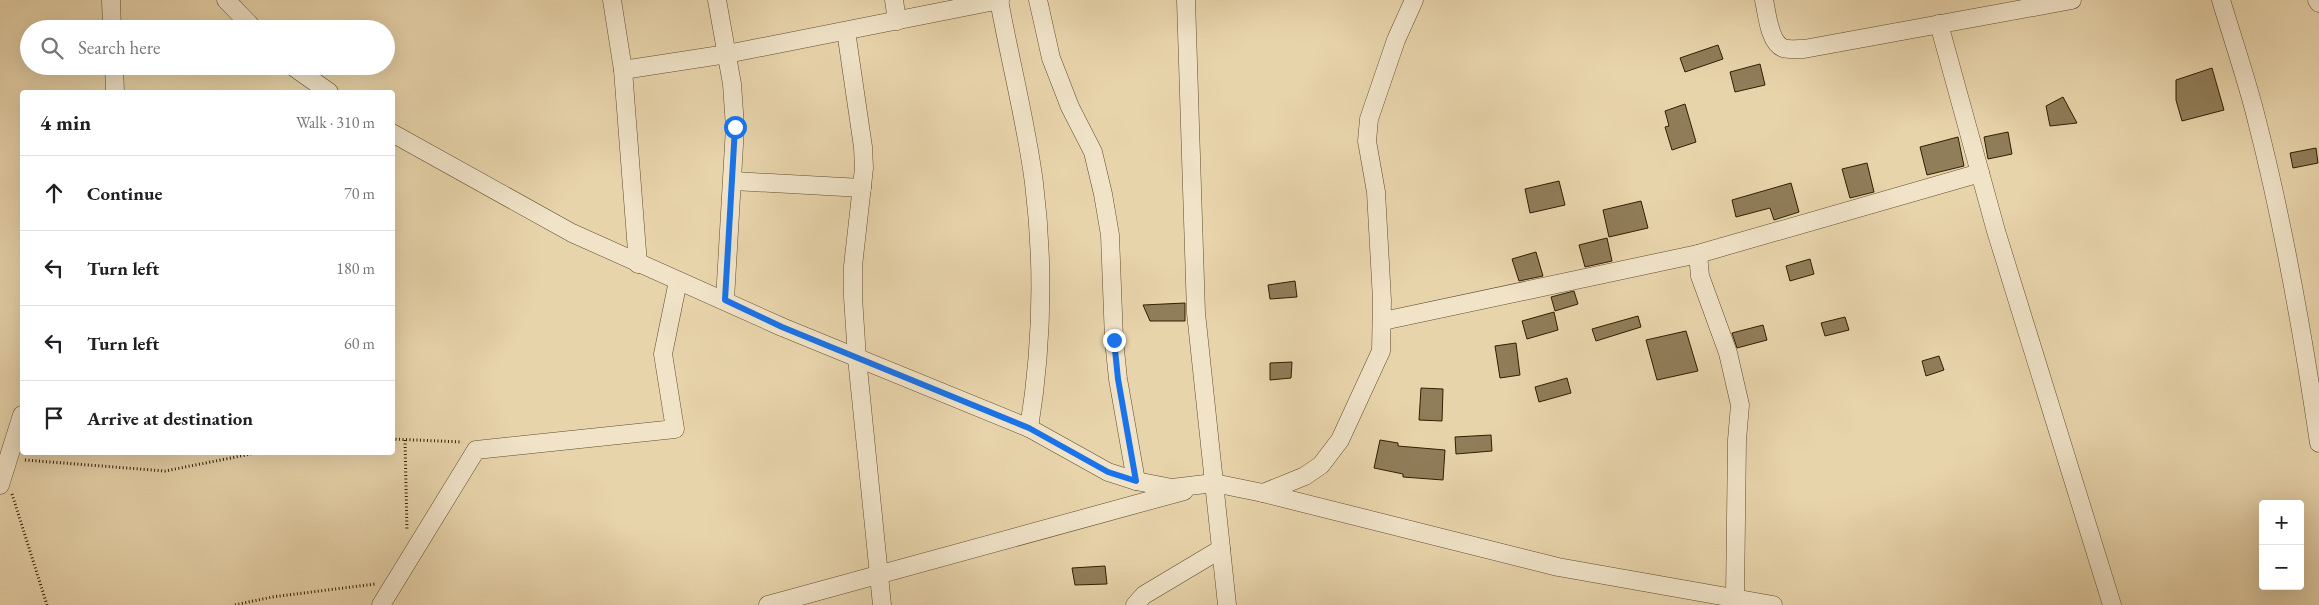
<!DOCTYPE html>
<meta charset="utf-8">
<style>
:root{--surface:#fff;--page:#f6f6f6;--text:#202124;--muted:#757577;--line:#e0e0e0}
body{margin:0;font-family:"EB Garamond",serif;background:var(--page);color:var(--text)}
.controls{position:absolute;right:15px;bottom:15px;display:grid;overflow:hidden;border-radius:5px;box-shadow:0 5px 20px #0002}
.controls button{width:45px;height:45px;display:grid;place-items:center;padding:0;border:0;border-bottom:1px solid var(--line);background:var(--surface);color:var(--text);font:25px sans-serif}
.stop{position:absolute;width:15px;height:15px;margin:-11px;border:4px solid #1a73e8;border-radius:50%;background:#fff}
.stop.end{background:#1a73e8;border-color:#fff;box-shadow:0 1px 5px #0008}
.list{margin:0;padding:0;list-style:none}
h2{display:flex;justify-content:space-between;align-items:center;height:65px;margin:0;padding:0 20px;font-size:21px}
h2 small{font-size:16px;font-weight:400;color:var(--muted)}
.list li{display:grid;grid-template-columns:32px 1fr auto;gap:15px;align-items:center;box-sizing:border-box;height:75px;padding:0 20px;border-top:1px solid var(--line)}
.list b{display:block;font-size:19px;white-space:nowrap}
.list em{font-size:16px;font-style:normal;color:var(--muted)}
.icon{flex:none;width:28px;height:28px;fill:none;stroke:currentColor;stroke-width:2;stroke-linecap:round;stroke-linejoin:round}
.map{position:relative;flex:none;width:2319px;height:605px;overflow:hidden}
.search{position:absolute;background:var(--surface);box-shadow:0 5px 20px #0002;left:20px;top:20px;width:375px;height:55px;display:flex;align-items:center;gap:12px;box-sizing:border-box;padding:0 18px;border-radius:28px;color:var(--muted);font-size:19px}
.panel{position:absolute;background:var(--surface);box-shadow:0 5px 20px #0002;left:20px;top:90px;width:375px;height:365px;border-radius:5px}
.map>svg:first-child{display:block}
</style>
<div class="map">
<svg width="2319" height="605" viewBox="0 0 2319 605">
<rect width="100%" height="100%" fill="#e8d4ab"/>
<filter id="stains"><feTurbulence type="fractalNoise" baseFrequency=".004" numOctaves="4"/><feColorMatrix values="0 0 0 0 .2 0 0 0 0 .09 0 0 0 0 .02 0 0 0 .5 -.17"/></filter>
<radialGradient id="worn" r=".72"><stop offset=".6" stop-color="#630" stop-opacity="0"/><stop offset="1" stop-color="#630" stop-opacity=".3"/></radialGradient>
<g fill="#907d59" stroke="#311e01">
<polygon points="1718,45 1723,59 1685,72 1680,58"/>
<polygon points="1760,64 1765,85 1735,92 1730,72"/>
<polygon points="2212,68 2224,110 2182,121 2176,100 2176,80"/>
<polygon points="2063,97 2077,123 2050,126 2046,106"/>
<polygon points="1685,104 1696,142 1672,150 1665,127 1669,126 1665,111"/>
<polygon points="2008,132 2012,154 1988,159 1984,137"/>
<polygon points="1958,137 1964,166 1927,175 1920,147"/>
<polygon points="2316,148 2318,163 2293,168 2290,153"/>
<polygon points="1867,163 1874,192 1850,198 1842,169"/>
<polygon points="1559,181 1565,205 1530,213 1525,189"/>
<polygon points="1791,183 1799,212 1774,220 1770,208 1736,217 1732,200"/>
<polygon points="1641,201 1648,228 1609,237 1603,210"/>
<polygon points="1607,238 1612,261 1585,267 1579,245"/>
<polygon points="1536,252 1543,276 1519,281 1512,259"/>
<polygon points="1810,259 1814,274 1790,281 1786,266"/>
<polygon points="1295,281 1297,297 1270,299 1268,285"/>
<polygon points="1574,291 1578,304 1555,311 1551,297"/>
<polygon points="1185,303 1185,321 1150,321 1143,305"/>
<polygon points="1554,312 1558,330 1527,339 1522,321"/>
<polygon points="1638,316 1641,327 1596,341 1592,329"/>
<polygon points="1845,317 1849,330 1825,336 1821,323"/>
<polygon points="1763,325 1767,340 1737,348 1732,333"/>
<polygon points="1686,331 1698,371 1657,380 1646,340"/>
<polygon points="1516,343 1520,375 1500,378 1495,346"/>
<polygon points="1939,356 1944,370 1926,376 1922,361"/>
<polygon points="1292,362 1291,378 1270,380 1270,363"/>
<polygon points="1567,378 1571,393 1539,402 1535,387"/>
<polygon points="1421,388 1443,389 1442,421 1419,420"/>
<polygon points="1491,435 1492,451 1456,454 1455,437"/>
<polygon points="1380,440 1398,443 1398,446 1445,450 1443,480 1403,477 1403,474 1374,468"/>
<polygon points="1105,566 1107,584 1075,585 1072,568"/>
</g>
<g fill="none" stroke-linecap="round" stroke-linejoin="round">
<defs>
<g id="minor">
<polyline points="111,0 112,29"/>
<polyline points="226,0 254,29"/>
<polyline points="612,0 623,70 638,264"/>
<polyline points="717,0 732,84 735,127 725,300"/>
<polyline points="894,0 897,21"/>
<path d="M 999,0 C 1010,61 1026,121 1034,183 C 1044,264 1042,348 1029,428"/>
<polyline points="1038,0 1051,58 1070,107 1093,152 1103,194 1110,235 1114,340 1118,379 1136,481"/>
<polyline points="1186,0 1196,313 1227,605"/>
<path d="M 1764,0 C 1767,13 1769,42 1783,48 C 1789,50 1798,49 1804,49 L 2072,0"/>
<path d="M 2221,0 C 2233,40 2247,80 2257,121 C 2284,226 2303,335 2319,443"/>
<polyline points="2317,0 2319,3"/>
<polyline points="1939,24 1996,231 2112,605"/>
<polyline points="846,31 863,147 864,168 853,266 853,297 857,358 882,605"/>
<polyline points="114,66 115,92"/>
<polyline points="292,66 329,92"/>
<polyline points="623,70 727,54 1000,0"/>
<polyline points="392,133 572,233 782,327 1029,428 1108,472 1136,481 1172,488 1214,483 1263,493 1558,567 1773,605"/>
<polyline points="734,181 862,188"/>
<polyline points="1698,254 1700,276 1728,353 1740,405 1737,440 1735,598"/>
<polyline points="1383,321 1698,254 1980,173"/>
<polyline points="0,485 22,415"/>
<polyline points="1263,493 1305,476 1321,465 1340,440 1381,351 1382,300 1376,192 1367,141 1369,119 1396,40 1414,0"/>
<polyline points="381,605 476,450 675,429 663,354 678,281"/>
<polyline points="768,605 1184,491"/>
<polyline points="1135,605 1144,595 1221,549"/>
</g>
</defs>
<use href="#minor" stroke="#5f4c2c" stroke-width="19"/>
<g stroke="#311e01" stroke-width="3" stroke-dasharray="1 2.5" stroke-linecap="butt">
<polyline points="392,439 462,442"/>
<polyline points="405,440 407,531"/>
<polyline points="25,460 165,471 261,452"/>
<polyline points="12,494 47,605"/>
<polyline points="235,605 272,597 375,584"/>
</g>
<use href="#minor" stroke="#f0e3c8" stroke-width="18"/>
</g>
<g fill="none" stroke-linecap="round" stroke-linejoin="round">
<polyline stroke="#1a73e8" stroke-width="6" points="735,127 725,300 782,327 1029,428 1108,472 1136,481 1118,379 1114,340"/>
</g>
<rect width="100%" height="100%" filter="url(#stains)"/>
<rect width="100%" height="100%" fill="url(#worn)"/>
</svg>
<div class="controls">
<button>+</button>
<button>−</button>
</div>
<div class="stop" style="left:735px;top:127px"></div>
<div class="stop end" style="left:1114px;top:340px"></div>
<div class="search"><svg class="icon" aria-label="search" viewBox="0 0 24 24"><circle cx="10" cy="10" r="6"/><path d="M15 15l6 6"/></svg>Search here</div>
<section class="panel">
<h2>4 min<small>Walk · 310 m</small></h2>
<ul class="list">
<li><svg class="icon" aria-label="ahead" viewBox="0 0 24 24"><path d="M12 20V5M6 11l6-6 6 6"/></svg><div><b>Continue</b></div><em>70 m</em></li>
<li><svg class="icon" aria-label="left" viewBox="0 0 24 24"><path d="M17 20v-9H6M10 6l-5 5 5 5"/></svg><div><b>Turn left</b></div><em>180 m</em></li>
<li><svg class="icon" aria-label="left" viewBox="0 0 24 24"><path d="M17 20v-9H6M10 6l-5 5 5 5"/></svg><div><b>Turn left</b></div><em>60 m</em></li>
<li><svg class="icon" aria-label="arrive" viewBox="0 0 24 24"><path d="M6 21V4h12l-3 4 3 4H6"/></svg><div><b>Arrive at destination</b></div></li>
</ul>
</section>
</div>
